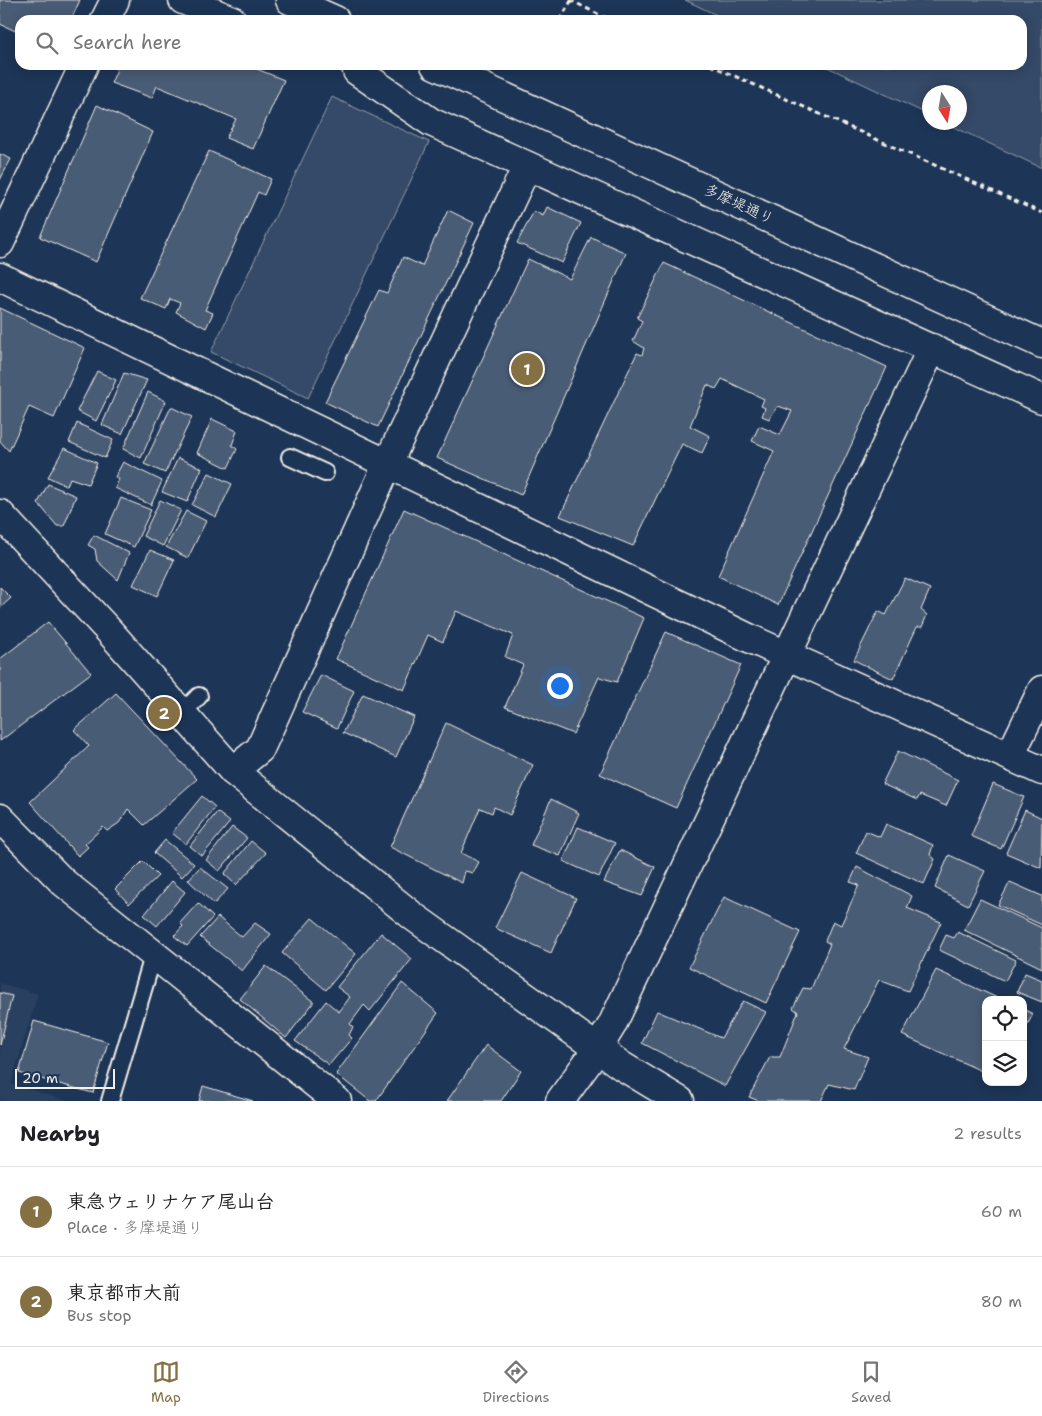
<!DOCTYPE html>
<meta charset="utf-8">
<style>
:root{--surface:#fff;--page:#f2f2f2;--text:#202124;--muted:#757577;--line:#e0e0e0;--accent:#847042}
body{margin:0;font-family:"Shantell Sans","Klee One",sans-serif;background:var(--page);color:var(--text)}
.controls{position:absolute;right:15px;bottom:15px;display:grid;overflow:hidden;border-radius:10px;box-shadow:0 2px 12px #0003}
.controls button{width:45px;height:45px;display:grid;place-items:center;padding:0;border:0;border-bottom:1px solid var(--line);background:var(--surface);color:var(--text);font:25px sans-serif}
.compass{position:absolute;left:922px;top:85px;width:45px;height:45px;border-radius:50%;background:var(--surface);box-shadow:0 2px 12px #0003;rotate:169deg}
.scale{position:absolute;left:15px;bottom:12px;width:100px;box-sizing:border-box;padding-left:5px;border:2px solid #f4f1e8;border-top:0;font-size:14px;line-height:18px;white-space:nowrap;color:#f4f1e8;-webkit-text-stroke:4px #1d3557;paint-order:stroke}
.you{position:absolute;left:559px;top:685px;width:18px;height:18px;margin:-12px;border:4px solid #fff;border-radius:50%;background:#1a73e8;box-shadow:0 0 0 8px #1a73e833}
.badge{display:grid;place-items:center;width:32px;height:32px;border-radius:50%;background:var(--accent);color:#fff;font-size:16px;font-weight:700}
.pin{position:absolute;translate:-50% -50%;border:2px solid #fff;box-shadow:0 1px 5px #0006}
.list{margin:0;padding:0;list-style:none}
h2{display:flex;justify-content:space-between;align-items:center;height:65px;margin:0;padding:0 20px;font-size:21px}
h2 small{font-size:16px;font-weight:400;color:var(--muted)}
.list li{display:grid;grid-template-columns:32px 1fr auto;gap:15px;align-items:center;box-sizing:border-box;height:90px;padding:0 20px;border-top:1px solid var(--line)}
.list b{display:block;font-size:19px;white-space:nowrap}
.list p{margin:0;font-size:16px;white-space:nowrap;color:var(--muted)}
.list em{font-size:16px;font-style:normal;color:var(--muted)}
.icon{flex:none;width:28px;height:28px;fill:none;stroke:currentColor;stroke-width:2;stroke-linecap:round;stroke-linejoin:round}
.map{position:relative;flex:none;width:1042px;height:1101px;overflow:hidden}
.search{position:absolute;background:var(--surface);box-shadow:0 2px 12px #0003;left:15px;right:15px;top:15px;height:55px;display:flex;align-items:center;gap:12px;box-sizing:border-box;padding:0 18px;border-radius:15px;color:var(--muted);font-size:19px}
.sheet{height:245px;background:var(--surface)}
nav{display:flex;justify-content:space-around;align-items:center;box-sizing:border-box;height:70px;border-top:1px solid var(--line);background:var(--surface);font-size:14px;color:var(--muted)}
nav a{display:grid;justify-items:center;gap:2px}
nav .on{color:var(--accent)}
.map>svg:first-child{display:block}
</style>
<div class="map">
<svg width="1042" height="1101" viewBox="0 0 1042 1101">
<rect width="100%" height="100%" fill="#1d3557"/>
<filter id="ink" filterUnits="userSpaceOnUse"><feTurbulence type="fractalNoise" baseFrequency=".02" numOctaves="2"/><feDisplacementMap in="SourceGraphic" scale="10" xChannelSelector="R" yChannelSelector="G"/><feConvolveMatrix kernelMatrix="1 2 1 2 8 2 1 2 1" color-interpolation-filters="sRGB"/></filter>
<g filter="url(#ink)">
<polygon fill="#2a4060" points="0,983 38,994 11,1084 68,1101 0,1101"/>
<g fill="#354a67" stroke="#949ea8">
<polygon points="685,0 1042,0 1042,168 945,123 960,122 960,92 930,92 929,115 823,65 1022,65 1022,20 727,20"/>
<polygon points="332,97 429,142 308,398 211,352"/>
</g>
<g fill="#485b74" stroke="#f4f1e8">
<polygon points="0,0 80,0 71,20 20,20 20,33 0,24"/>
<polygon points="119,65 247,65 284,80 253,149 226,138 236,119 157,86 152,98 111,83"/>
<polygon points="97,105 153,132 96,262 40,237"/>
<polygon points="209,151 271,179 264,195 258,192 205,310 213,313 206,328 176,312 180,303 170,299 166,309 140,298"/>
<polygon points="0,154 11,159 0,180"/>
<polygon points="547,207 581,223 562,263 517,243 534,211 543,216"/>
<polygon points="448,210 474,223 378,427 325,402 379,290 387,293 403,257 422,266"/>
<polygon points="591,237 626,253 521,495 437,458 528,259 570,279"/>
<polygon points="664,263 887,367 778,605 718,576 774,451 752,441 759,426 780,435 792,411 778,406 769,419 762,416 765,408 761,406 764,399 722,379 716,389 707,385 690,426 710,436 702,453 682,444 633,546 560,516 637,353 642,355 644,348 633,341 642,321 637,318"/>
<polygon points="0,308 85,348 54,418 29,407 9,451 0,441"/>
<polygon points="97,371 116,380 96,421 77,411"/>
<polygon points="124,373 147,380 122,434 102,425"/>
<polygon points="148,392 166,401 141,458 123,449"/>
<polygon points="171,407 192,417 165,473 144,464"/>
<polygon points="212,419 237,431 232,445 237,449 228,468 197,453"/>
<polygon points="77,423 113,440 105,458 69,442"/>
<polygon points="64,448 97,463 88,484 70,478 67,486 48,477"/>
<polygon points="178,458 202,468 187,502 162,492"/>
<polygon points="123,462 162,481 151,505 115,488 119,479 115,477"/>
<polygon points="209,473 232,484 216,517 192,505"/>
<polygon points="48,484 76,496 64,526 57,526 38,503"/>
<polygon points="121,498 151,510 134,547 105,534"/>
<polygon points="160,500 181,510 163,546 143,536"/>
<polygon points="404,509 644,618 617,682 599,677 573,734 505,707 523,665 505,657 513,635 456,611 443,642 428,635 404,690 336,659"/>
<polygon points="186,511 206,521 188,558 166,547"/>
<polygon points="94,535 129,553 118,580 97,561 95,549 88,545"/>
<polygon points="150,550 174,560 157,596 133,585"/>
<polygon points="905,578 930,589 921,610 927,615 922,627 917,627 893,679 854,660 878,611 886,615"/>
<polygon points="0,587 11,598 0,608"/>
<polygon points="48,622 91,673 0,741 0,659"/>
<polygon points="666,632 741,665 676,808 600,774"/>
<polygon points="321,675 354,691 337,728 302,712"/>
<polygon points="116,693 197,779 144,825 128,809 119,823 107,831 103,827 85,844 88,847 78,856 30,802 89,746 74,730"/>
<polygon points="363,694 414,717 396,757 343,733"/>
<polygon points="446,723 533,765 510,815 494,807 492,813 480,808 461,853 479,862 473,873 465,871 462,883 390,847"/>
<polygon points="898,751 958,780 946,806 920,795 917,800 882,784"/>
<polygon points="993,784 1024,797 1001,849 971,836"/>
<polygon points="202,796 215,807 186,844 172,833"/>
<polygon points="551,799 579,813 560,856 531,845"/>
<polygon points="1025,810 1042,818 1041,868 1006,853"/>
<polygon points="217,812 230,822 202,856 190,846"/>
<polygon points="886,824 933,845 930,855 935,859 924,884 856,853 866,831 880,837"/>
<polygon points="232,827 247,838 219,871 206,860"/>
<polygon points="578,827 615,843 599,877 563,861"/>
<polygon points="165,840 194,864 182,877 154,853"/>
<polygon points="251,841 266,853 236,885 224,874"/>
<polygon points="620,850 655,867 642,896 604,882"/>
<polygon points="949,855 985,871 968,905 935,888"/>
<polygon points="143,861 158,876 129,904 115,889"/>
<polygon points="200,867 228,889 214,904 188,880"/>
<polygon points="857,867 912,896 907,908 941,922 908,991 879,980 844,1049 868,1057 854,1090 829,1084 821,1101 759,1101 749,1097 770,1057 780,1057 798,1012 793,1008 803,988 811,989 830,944 825,941 833,921 841,925 859,885 850,882"/>
<polygon points="522,873 576,898 551,953 495,928"/>
<polygon points="172,881 185,892 157,926 144,915"/>
<polygon points="1010,882 1042,896 1042,925 998,905"/>
<polygon points="724,897 800,932 766,1003 689,967"/>
<polygon points="980,899 1042,928 1042,968 964,930"/>
<polygon points="198,903 213,917 187,946 174,936 183,926 180,923"/>
<polygon points="218,917 242,937 255,923 271,934 242,971 200,937"/>
<polygon points="312,918 356,954 326,990 282,953"/>
<polygon points="958,932 1016,960 1005,981 939,950 946,935 954,938"/>
<polygon points="381,933 412,959 370,1011 364,1005 350,1024 353,1027 349,1035 352,1038 329,1065 295,1041 326,1001 339,1012 350,997 337,987"/>
<polygon points="266,966 314,1002 286,1038 240,999"/>
<polygon points="936,970 1002,1000 986,1000 986,1073 902,1035"/>
<polygon points="1025,973 1042,980 1042,1002 1017,992"/>
<polygon points="402,983 438,1013 376,1101 370,1101 336,1074"/>
<polygon points="0,993 12,996 0,1045"/>
<polygon points="743,1001 766,1012 725,1086 642,1043 657,1011 721,1038"/>
<polygon points="1023,1009 1033,1014 1023,1033"/>
<polygon points="34,1021 108,1042 93,1093 19,1073"/>
<polygon points="486,1045 521,1071 501,1101 447,1101"/>
<polygon points="203,1086 253,1101 199,1101"/>
</g>
<g fill="none" stroke-linecap="round" stroke-linejoin="round">
<defs>
<g id="service">
<polyline points="290,457 325,473"/>
<polyline points="182,713 199,696"/>
<polyline points="110,1101 154,953"/>
</g>
<g id="minor">
<polyline points="183,0 232,20"/>
<polyline points="105,20 115,0"/>
<polyline points="0,243 84,65"/>
<polyline points="0,277 751,639 1042,771"/>
<polyline points="1010,756 1042,690"/>
<polyline points="233,771 260,749 388,463 527,166"/>
<polyline points="0,818 63,882 337,1101"/>
<polyline points="560,1101 598,1048"/>
</g>
<g id="tertiary">
<polyline points="360,65 357,71 431,122 1042,399"/>
<polyline points="0,514 110,632 233,771 414,917 622,1066 680,1101"/>
<polyline points="598,1048 612,1025 932,348"/>
</g>
<g id="primary">
<polyline points="290,0 335,20"/>
<polyline points="435,65 1042,344"/>
</g>
</defs>
<use href="#service" stroke="#f4f1e8" stroke-width="20"/>
<use href="#minor" stroke="#f4f1e8" stroke-width="31"/>
<use href="#tertiary" stroke="#f4f1e8" stroke-width="31"/>
<use href="#primary" stroke="#f4f1e8" stroke-width="31"/>
<g stroke="#f4f1e8" stroke-width="3" stroke-dasharray="5 4" stroke-linecap="butt">
<polyline points="570,0 610,20"/>
<polyline points="560,20 571,1"/>
<polyline points="710,65 1042,213"/>
</g>
<use href="#service" stroke="#1d3557" stroke-width="16"/>
<use href="#minor" stroke="#1d3557" stroke-width="28"/>
<use href="#tertiary" stroke="#1d3557" stroke-width="28"/>
<use href="#primary" stroke="#1d3557" stroke-width="28"/>
</g>
</g>
<g text-anchor="middle" stroke-width="4.5" stroke-linejoin="round" paint-order="stroke">
<g font-size="15" fill="#f4f1e8" stroke="#1d3557">
<text transform="translate(739 204) rotate(25)" y="5">多摩堤通り</text>
</g>
</g>
</svg>
<div class="controls">
<button><svg class="icon" aria-label="locate" viewBox="0 0 24 24"><circle cx="12" cy="12" r="6"/><path d="M12 2v4M12 18v4M2 12h4M18 12h4"/></svg></button>
<button><svg class="icon" aria-label="layers" viewBox="0 0 24 24"><path d="M12 4l9 5-9 5-9-5zM3 14l9 5 9-5"/></svg></button>
</div>
<svg class="compass" viewBox="-18 -18 36 36"><path d="M0-13l5 13h-10z" fill="#e53935"/><path d="M0 13l5-13h-10z" fill="#757577"/></svg>
<div class="scale">20 m</div>
<div class="you"></div>
<div class="pin badge" style="left:527px;top:369px">1</div>
<div class="pin badge" style="left:164px;top:713px">2</div>
<div class="search"><svg class="icon" aria-label="search" viewBox="0 0 24 24"><circle cx="10" cy="10" r="6"/><path d="M15 15l6 6"/></svg>Search here</div>
</div>
<section class="sheet">
<h2>Nearby<small>2 results</small></h2>
<ul class="list">
<li><span class="badge">1</span><div><b>東急ウェリナケア尾山台</b><p>Place · 多摩堤通り</p></div><em>60 m</em></li>
<li><span class="badge">2</span><div><b>東京都市大前</b><p>Bus stop</p></div><em>80 m</em></li>
</ul>
</section>
<nav>
<a class="on"><svg class="icon" aria-label="map" viewBox="0 0 24 24"><path d="M3 6l6-2 6 2 6-2v14l-6 2-6-2-6 2zM9 4v14M15 6v14"/></svg>Map</a>
<a><svg class="icon" aria-label="directions" viewBox="0 0 24 24"><path d="M12 3l9 9-9 9-9-9zM9 14v-3h6M13 9l2 2-2 2"/></svg>Directions</a>
<a><svg class="icon" aria-label="saved" viewBox="0 0 24 24"><path d="M7 4h10v16l-5-4-5 4z"/></svg>Saved</a>
</nav>
